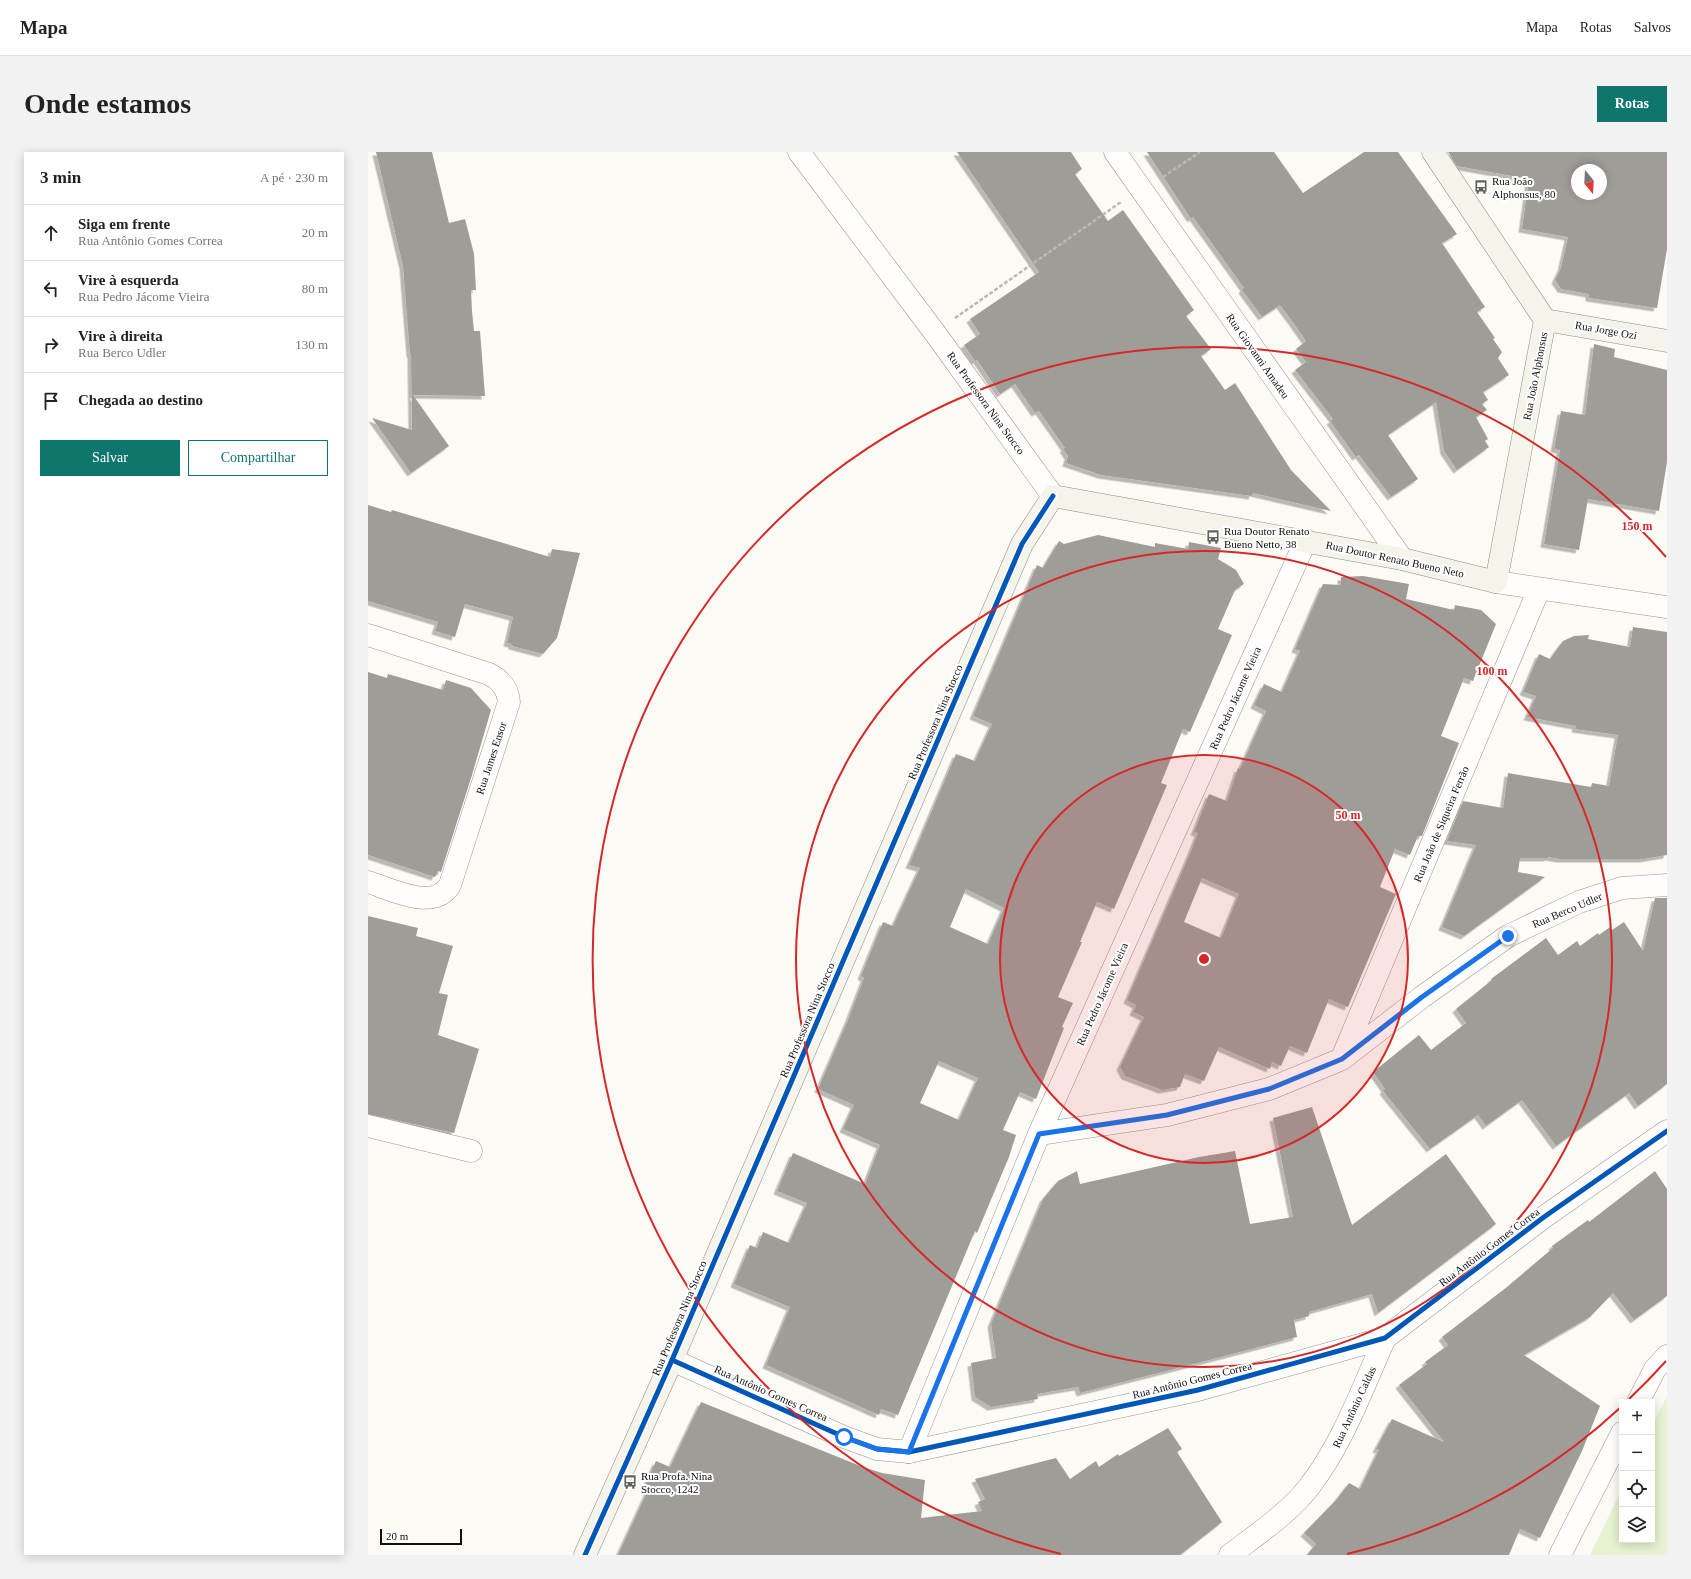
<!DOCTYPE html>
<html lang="pt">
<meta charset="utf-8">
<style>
:root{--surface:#fff;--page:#f2f2f2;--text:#222;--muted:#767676;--line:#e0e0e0;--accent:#0f766e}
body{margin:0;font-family:"Times New Roman",serif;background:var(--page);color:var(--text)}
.controls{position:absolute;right:12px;bottom:12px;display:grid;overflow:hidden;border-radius:0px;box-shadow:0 2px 10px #0003}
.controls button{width:36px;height:36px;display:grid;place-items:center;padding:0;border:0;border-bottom:1px solid var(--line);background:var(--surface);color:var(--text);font:20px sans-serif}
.compass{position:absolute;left:1203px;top:12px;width:36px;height:36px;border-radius:50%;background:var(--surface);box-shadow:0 2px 10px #0003;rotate:162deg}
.scale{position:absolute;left:12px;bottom:10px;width:82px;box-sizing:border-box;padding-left:4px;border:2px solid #0f0f0f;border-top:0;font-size:11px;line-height:14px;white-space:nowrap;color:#0f0f0f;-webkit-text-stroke:3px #fff;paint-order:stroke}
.stop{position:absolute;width:12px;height:12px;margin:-9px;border:3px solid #1a73e8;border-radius:50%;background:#fff}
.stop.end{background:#1a73e8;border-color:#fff;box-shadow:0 1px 4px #0008}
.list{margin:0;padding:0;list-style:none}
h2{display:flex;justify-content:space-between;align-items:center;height:52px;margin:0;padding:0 16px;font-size:17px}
h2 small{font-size:13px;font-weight:400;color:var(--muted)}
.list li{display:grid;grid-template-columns:26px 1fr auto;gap:12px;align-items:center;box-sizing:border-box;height:56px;padding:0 16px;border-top:1px solid var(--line)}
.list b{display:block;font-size:15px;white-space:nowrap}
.list p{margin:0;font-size:13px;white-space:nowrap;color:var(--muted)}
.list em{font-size:13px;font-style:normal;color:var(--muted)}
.actions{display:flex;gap:8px;padding:12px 16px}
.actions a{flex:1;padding:9px 0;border:1px solid var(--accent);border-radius:0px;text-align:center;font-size:14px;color:var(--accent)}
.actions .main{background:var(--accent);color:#fff}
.icon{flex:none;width:22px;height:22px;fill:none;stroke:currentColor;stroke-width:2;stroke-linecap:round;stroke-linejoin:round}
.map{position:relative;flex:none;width:1299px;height:1403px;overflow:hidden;border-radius:0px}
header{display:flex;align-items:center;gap:24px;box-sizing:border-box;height:56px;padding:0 20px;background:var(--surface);border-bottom:1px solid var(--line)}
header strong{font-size:19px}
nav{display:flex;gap:22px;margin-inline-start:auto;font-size:14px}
.intro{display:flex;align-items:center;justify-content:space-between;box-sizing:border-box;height:96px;padding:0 24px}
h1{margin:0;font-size:28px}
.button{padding:10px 18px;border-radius:0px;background:var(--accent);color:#fff;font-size:14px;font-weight:700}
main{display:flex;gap:24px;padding:0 24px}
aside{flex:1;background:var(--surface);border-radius:0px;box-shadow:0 2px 10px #0003}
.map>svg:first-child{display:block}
</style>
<header>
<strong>Mapa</strong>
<nav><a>Mapa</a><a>Rotas</a><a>Salvos</a></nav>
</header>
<div class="intro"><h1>Onde estamos</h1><a class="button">Rotas</a></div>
<main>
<aside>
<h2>3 min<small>A pé · 230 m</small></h2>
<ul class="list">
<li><svg class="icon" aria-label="ahead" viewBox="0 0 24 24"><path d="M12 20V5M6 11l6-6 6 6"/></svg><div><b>Siga em frente</b><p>Rua Antônio Gomes Correa</p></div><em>20 m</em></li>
<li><svg class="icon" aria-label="left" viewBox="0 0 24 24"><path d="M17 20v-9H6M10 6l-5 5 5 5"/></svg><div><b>Vire à esquerda</b><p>Rua Pedro Jácome Vieira</p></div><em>80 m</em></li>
<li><svg class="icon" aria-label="right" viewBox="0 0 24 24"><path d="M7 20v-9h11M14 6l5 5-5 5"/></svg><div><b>Vire à direita</b><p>Rua Berco Udler</p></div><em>130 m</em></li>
<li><svg class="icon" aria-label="arrive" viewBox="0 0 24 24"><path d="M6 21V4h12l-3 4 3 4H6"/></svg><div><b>Chegada ao destino</b></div></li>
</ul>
<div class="actions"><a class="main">Salvar</a><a>Compartilhar</a></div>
</aside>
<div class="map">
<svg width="1299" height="1403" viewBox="0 0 1299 1403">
<defs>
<filter id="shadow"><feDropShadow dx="-3.5" dy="3.5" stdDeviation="0" flood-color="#0004"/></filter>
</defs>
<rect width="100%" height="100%" fill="#fcfaf4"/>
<polygon fill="#e7f3d2" points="1299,1244 1299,1403 1222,1403 1254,1337 1254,1388 1284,1388 1284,1274"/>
<g fill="#a09d99" fill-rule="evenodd" filter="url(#shadow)">
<polygon points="8,0 64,0 81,71 97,67 106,102 108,138 103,138 104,159 106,179 112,179 117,244 45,243 81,294 43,321 4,266 44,278 43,202 42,202 35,114"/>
<polygon points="589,0 703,0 714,17 707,22 740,69 755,58 826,158 818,164 843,197 833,204 857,238 867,231 923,318 963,359 885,341 884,344 733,323 698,311 700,304 695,297 697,296 671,259 667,261 647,232 632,242 609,208 607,209 596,193 612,182 602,167 671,120"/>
<polygon points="779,0 906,0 935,41 996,0 1030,0 1089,82 1074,91 1117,155 1109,160 1127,186 1125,187 1134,200 1130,206 1141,223 1115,240 1120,248 1114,252 1119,258 1108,265 1120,287 1117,289 1121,295 1089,318 1076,299 1068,250 1020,283 1050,327 1023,345 991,303 988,305 962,269 965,267 927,218 938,210 928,197 938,189 924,169 912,153 894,165 874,138 876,136 825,65 823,67"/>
<path d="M 1080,0 L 1299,0 L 1299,97 L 1289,156 L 1221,146 L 1221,142 L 1193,137 L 1187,128 L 1193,116 L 1200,85 L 1154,77 L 1161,27 L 1089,14 ZM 1209,18 L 1233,18 L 1233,42 L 1209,42 Z"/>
<polygon points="1226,192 1247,197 1246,205 1299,218 1299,310 1291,359 1220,347 1211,398 1176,392 1192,298 1186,297 1193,259 1217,263"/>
<polygon points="0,353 23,360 24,358 182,405 184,397 212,401 189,486 175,502 144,494 144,492 139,491 145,465 97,452 87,485 67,479 70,470 0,449"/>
<path d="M 730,383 L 787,395 L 787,391 L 820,397 L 821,390 L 853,396 L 850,407 L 868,418 L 876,432 L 867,438 L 850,477 L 864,483 L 822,580 L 815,577 L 793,631 L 799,633 L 746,757 L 729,750 L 712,790 L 714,790 L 690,845 L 705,851 L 694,875 L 696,876 L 668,947 L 652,940 L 635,978 L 648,983 L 641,1005 L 609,1081 L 607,1079 L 530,1263 L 513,1257 L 511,1263 L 398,1213 L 422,1155 L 366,1132 L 382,1093 L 389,1096 L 395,1080 L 421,1091 L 439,1051 L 409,1039 L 425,1001 L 497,1032 L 512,993 L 475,977 L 486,953 L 450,937 L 480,868 L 496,826 L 493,824 L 515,770 L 525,774 L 552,716 L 541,713 L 588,602 L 607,609 L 624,572 L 605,564 L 669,413 L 675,416 L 691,389 L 696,392 ZM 598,737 L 636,756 L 620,792 L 582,775 ZM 571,909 L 610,926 L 591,968 L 552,951 Z"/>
<path d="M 995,424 L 1041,432 L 1038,447 L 1086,458 L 1087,453 L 1113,458 L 1128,472 L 1105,529 L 1096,526 L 1073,584 L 1091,591 L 1054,684 L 1050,684 L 1042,703 L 1027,697 L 1012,735 L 1028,742 L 980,855 L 961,847 L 939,901 L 922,894 L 913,914 L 904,910 L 902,917 L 851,895 L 836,929 L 817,922 L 812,935 L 794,938 L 757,924 L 752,915 L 776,865 L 765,860 L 768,853 L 759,848 L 823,699 L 830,681 L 826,680 L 841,642 L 859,649 L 870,616 L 872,617 L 898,559 L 886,553 L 896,532 L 914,540 L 932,499 L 927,497 L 955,432 L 973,433 L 973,425 ZM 834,726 L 871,742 L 853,786 L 816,770 Z"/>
<polygon points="1265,475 1299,480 1299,703 1275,707 1192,707 1180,705 1180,706 1152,706 1150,720 1177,725 1096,784 1074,775 1108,693 1079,689 1095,649 1135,656 1140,621 1223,635 1224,631 1241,634 1250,583 1207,577 1208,574 1159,565 1168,544 1155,540 1171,502 1182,507 1195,489 1206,484 1221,483 1220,487 1262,495"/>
<polygon points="0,520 19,526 20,522 75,538 78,528 103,536 123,558 104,623 73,720 70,719 67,725 0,703"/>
<polygon points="1287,746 1299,746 1299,932 1270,954 1261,941 1188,994 1154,948 1118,974 1110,963 1062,997 1015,939 1017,937 1005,920 1051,883 1063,898 1098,871 1088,857 1124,828 1123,827 1178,786 1190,803 1209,789 1212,794 1230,781 1231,783 1242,775 1244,778 1256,770 1275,799"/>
<polygon points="0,764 50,776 48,784 85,794 71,841 80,843 70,883 111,897 86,981 0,962"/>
<polygon points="944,955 984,1073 1078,1002 1128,1072 1010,1161 1004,1142 941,1160 941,1164 926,1168 929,1185 849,1206 712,1241 710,1235 669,1242 670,1247 623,1255 607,1245 603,1211 628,1206 623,1172 675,1047 690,1029 709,1019 712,1032 831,1005 867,999 882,1072 925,1065 905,966"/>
<polygon points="1287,1019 1299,1037 1299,1144 1266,1168 1245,1141 1222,1165 1156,1203 1232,1254 1214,1299 1172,1386 1152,1377 1141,1403 939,1403 948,1392 936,1381 969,1347 981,1331 992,1337 1011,1298 1008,1297 1024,1267 1076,1290 1031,1233 1059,1212 1057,1210 1080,1193 1074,1185 1139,1135 1185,1096 1184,1094 1220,1068 1221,1070"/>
<polygon points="333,1250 495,1315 514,1321 557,1328 553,1366 614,1359 610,1350 617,1347 607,1327 688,1306 702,1327 728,1309 731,1315 750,1302 751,1304 800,1276 814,1297 809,1300 854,1370 812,1403 250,1403 280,1338 276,1336 288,1309 302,1315"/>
</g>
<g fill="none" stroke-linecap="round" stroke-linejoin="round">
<defs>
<g id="street">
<polyline points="431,0 567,181 685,344"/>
<polyline points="747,0 1034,407"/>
<polyline points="1128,430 1299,455"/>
<path d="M 0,483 L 121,522 C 133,528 140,537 141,550 L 82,733 C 66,760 23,737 0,730"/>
<polyline points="974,906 1171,437"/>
<polyline points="0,974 103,999"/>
<polyline points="671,982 799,963 901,937 974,907 1054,845 1140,784 1211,750 1254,736 1299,733"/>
<polyline points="304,1208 476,1285 509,1297 541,1300 830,1238 1017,1186 1176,1065 1299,979"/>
<polyline points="1270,1250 1287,1217 1299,1204"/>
<polyline points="541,1300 671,982 938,388"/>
<path d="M 862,1403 C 888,1383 921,1361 941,1335 C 975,1291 994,1237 1017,1186"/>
<polyline points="1192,1403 1254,1281"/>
</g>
<g id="secondary">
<polyline points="1177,168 1299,189"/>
<polyline points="217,1403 304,1208 654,392 685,344 1034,407 1128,430 1177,168 1065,0"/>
</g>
</defs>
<use href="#street" stroke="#969592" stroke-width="23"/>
<use href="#secondary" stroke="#8c8b89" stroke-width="23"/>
<g stroke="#b9b9b8" stroke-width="2.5" stroke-dasharray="4 2" stroke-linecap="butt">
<polyline points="795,25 832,0"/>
<polyline points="587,166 753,50"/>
</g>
<use href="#street" stroke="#fffefd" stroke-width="22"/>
<use href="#secondary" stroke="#f5f4eb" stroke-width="22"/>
<defs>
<g id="cycleway">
<polyline points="304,1208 476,1285 509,1297 541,1300 830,1238 1017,1186 1176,1065 1299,979"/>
<polyline points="217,1403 304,1208 654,392 685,344"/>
</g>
</defs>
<use href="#cycleway" stroke="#fff" stroke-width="8"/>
<use href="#cycleway" stroke="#0057b8" stroke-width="5"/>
</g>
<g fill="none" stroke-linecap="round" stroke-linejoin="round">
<polyline stroke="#1a73e8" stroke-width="5" points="476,1285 509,1297 541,1300 671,982 799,963 901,937 974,907 1054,845 1140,784"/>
</g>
<circle cx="836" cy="807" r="204" fill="#d62828" fill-opacity=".12"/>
<g fill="none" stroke="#d62828" stroke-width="2">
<circle cx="836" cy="807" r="204"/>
<circle cx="836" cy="807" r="408"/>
<path d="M1298 1209A612 612 0 0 1 1261 1247M1253 1255A612 612 0 0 1 979 1402M693 1402A612 612 0 1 1 1298 405"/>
</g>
<defs>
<symbol id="bus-bare" viewBox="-9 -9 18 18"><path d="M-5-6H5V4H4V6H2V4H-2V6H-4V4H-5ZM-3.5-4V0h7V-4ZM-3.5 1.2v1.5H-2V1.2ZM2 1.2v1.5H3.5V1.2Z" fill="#62615f" stroke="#fff" stroke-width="2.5" paint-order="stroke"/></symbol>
</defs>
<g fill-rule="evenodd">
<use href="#bus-bare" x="1103" y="25" width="20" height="20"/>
<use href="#bus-bare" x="835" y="375" width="20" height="20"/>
<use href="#bus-bare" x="252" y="1320" width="20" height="20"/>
</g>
<g text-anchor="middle" stroke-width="4" stroke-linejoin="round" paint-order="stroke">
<g font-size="11" fill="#0f0f0f" stroke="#fff" text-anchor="start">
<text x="1124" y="33">Rua João<tspan x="1124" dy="13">Alphonsus, 80</tspan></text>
<text x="856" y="383">Rua Doutor Renato<tspan x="856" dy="13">Bueno Netto, 38</tspan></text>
<text x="273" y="1328">Rua Profa. Nina<tspan x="273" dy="13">Stocco, 1242</tspan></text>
</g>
<g font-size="11" fill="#0f0f0f" stroke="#fff">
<text transform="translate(1238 178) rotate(10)" y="4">Rua Jorge Ozi</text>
<text transform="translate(890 204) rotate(55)" y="4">Rua Giovanni Amadeu</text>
<text transform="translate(1167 224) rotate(-79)" y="4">Rua João Alphonsus</text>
<text transform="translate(618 251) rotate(54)" y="4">Rua Professora Nina Stocco</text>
<text transform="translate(1027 407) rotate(12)" y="4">Rua Doutor Renato Bueno Neto</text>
<text transform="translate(867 546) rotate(-66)" y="4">Rua Pedro Jácome Vieira</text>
<text transform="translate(567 570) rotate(-67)" y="4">Rua Professora Nina Stocco</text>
<text transform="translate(123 606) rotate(-72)" y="4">Rua James Ensor</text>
<text transform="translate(1073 672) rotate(-67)" y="4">Rua João de Siqueira Ferrão</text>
<text transform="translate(1199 758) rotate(-23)" y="4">Rua Berco Udler</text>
<text transform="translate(734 842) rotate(-66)" y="4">Rua Pedro Jácome Vieira</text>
<text transform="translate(439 868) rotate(-67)" y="4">Rua Professora Nina Stocco</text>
<text transform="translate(1121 1095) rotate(-37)" y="4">Rua Antônio Gomes Correa</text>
<text transform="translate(311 1166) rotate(-67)" y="4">Rua Professora Nina Stocco</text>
<text transform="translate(824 1228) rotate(-14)" y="4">Rua Antônio Gomes Correa</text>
<text transform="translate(403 1241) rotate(24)" y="4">Rua Antônio Gomes Correa</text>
<text transform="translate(986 1255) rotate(-65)" y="4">Rua Antônio Caldas</text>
</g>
</g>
<circle cx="836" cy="807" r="6" fill="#d62828" stroke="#fff" stroke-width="2"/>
<g font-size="12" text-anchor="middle" font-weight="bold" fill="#d62828" stroke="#fff" stroke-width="4" stroke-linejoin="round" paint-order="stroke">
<text x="1269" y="378">150 m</text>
<text x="1124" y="523">100 m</text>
<text x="980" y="667">50 m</text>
</g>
</svg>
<div class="controls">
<button>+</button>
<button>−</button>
<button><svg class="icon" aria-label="locate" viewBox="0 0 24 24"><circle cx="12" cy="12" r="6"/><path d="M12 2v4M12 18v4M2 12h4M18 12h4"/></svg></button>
<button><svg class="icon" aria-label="layers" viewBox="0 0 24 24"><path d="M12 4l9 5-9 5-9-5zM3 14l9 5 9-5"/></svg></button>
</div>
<svg class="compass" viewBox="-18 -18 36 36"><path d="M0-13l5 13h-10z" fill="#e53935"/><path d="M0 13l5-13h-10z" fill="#767676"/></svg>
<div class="scale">20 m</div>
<div class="stop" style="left:476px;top:1285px"></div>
<div class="stop end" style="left:1140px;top:784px"></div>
</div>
</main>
